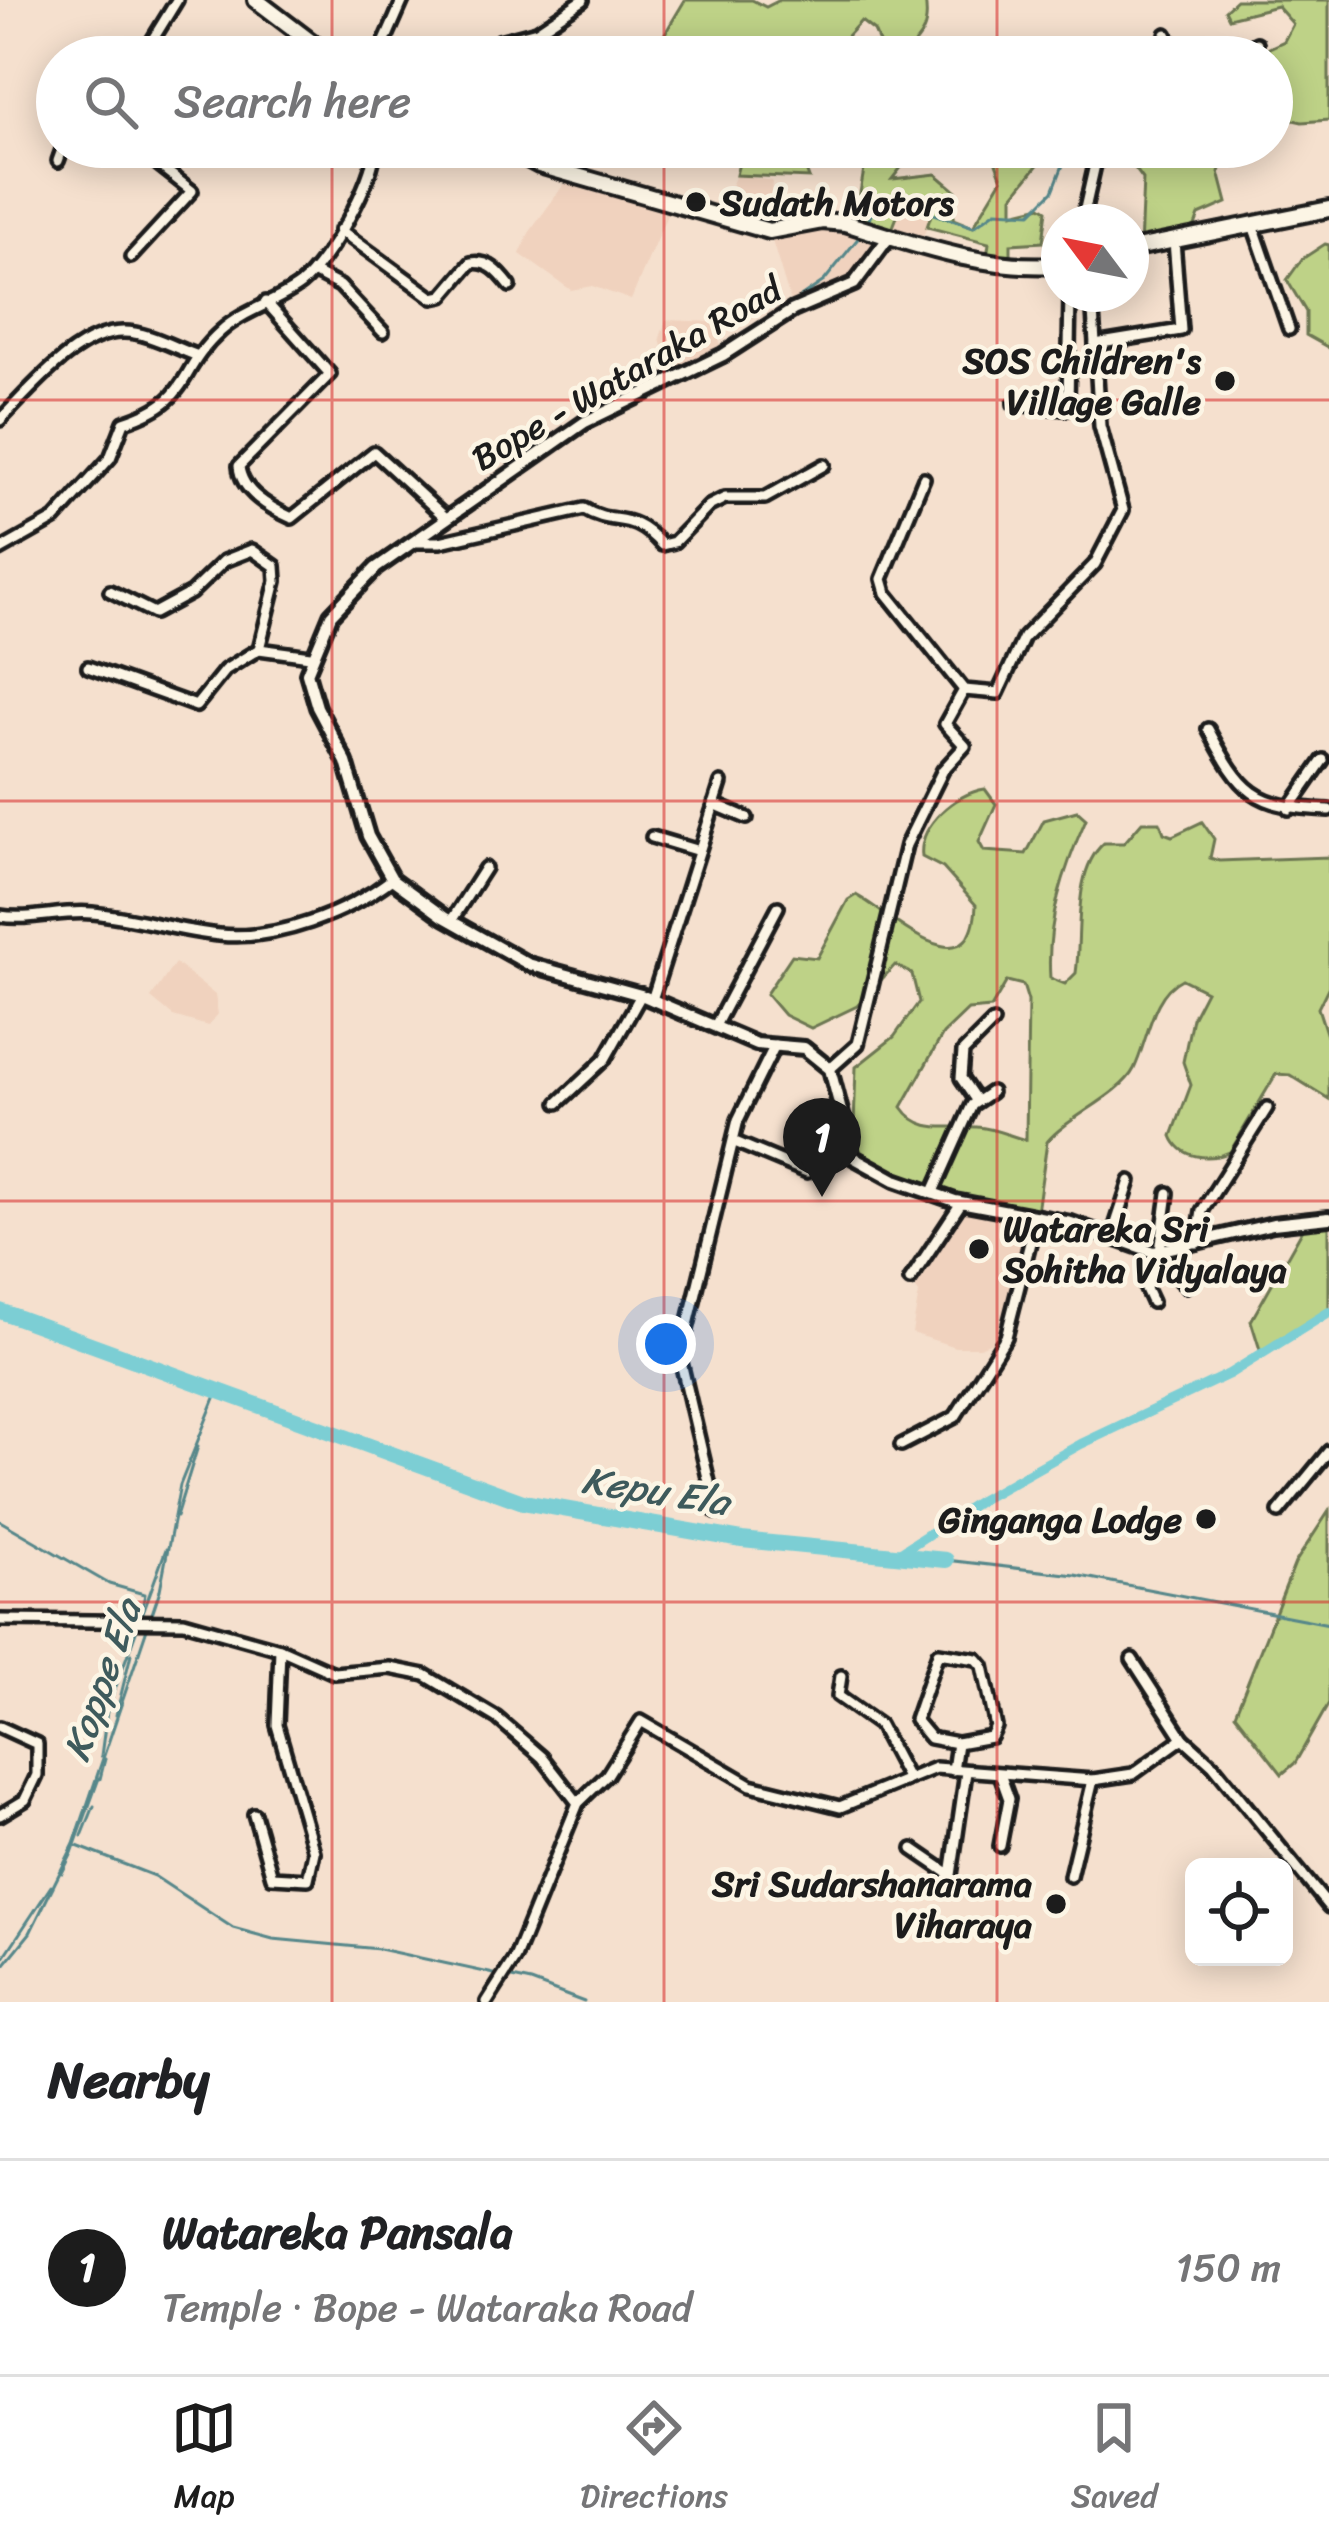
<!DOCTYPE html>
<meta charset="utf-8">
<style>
:root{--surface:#fff;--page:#f2f2f2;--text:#202124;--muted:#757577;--line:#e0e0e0;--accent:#1c1c1c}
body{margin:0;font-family:Sriracha,sans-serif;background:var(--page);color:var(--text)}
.controls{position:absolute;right:36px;bottom:36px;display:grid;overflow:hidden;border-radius:18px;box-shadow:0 6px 30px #0003}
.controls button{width:108px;height:108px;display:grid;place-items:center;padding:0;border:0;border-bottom:3px solid var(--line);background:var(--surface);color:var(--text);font:60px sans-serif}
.compass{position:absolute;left:1041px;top:204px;width:108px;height:108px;border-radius:50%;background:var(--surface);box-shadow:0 6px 30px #0003;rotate:302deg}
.you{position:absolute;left:666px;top:1344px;width:42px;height:42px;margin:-30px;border:9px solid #fff;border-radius:50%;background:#1a73e8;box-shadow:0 0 0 18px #1a73e833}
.badge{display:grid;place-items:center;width:78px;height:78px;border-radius:50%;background:var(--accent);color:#fff;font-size:39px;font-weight:700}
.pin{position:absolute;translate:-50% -99px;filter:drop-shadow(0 3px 6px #0008)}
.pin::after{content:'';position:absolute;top:63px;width:42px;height:36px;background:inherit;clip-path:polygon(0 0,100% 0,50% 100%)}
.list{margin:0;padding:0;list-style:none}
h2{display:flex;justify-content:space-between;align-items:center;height:156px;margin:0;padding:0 48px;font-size:51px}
h2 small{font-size:39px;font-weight:400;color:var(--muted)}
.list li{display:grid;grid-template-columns:78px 1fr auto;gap:36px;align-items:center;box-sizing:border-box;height:216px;padding:0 48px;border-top:3px solid var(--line)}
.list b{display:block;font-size:45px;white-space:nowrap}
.list p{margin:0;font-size:39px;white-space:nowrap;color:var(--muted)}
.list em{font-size:39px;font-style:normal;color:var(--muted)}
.icon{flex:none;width:66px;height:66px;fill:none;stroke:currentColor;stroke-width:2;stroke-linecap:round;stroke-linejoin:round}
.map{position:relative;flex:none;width:1329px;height:2002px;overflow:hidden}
.search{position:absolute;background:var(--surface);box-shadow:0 6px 30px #0003;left:36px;right:36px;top:36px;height:132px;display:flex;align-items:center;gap:30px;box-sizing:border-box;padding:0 42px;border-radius:66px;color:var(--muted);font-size:45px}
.sheet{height:372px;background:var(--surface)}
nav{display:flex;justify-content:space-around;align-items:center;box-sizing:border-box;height:168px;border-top:3px solid var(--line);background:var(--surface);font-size:33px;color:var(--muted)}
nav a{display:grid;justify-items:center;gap:6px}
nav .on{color:var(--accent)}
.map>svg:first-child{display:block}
</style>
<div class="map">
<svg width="1329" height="2002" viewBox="0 0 1329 2002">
<rect width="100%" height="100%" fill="#f5e0ce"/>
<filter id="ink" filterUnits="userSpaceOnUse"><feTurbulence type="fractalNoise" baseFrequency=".00833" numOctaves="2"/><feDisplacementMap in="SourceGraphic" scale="24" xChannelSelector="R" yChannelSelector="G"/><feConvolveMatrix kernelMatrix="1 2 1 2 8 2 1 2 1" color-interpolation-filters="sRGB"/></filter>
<g filter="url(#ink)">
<g fill="#f0d2be">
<polygon points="572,173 672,203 631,300 592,286 571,290 520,254 529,233"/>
<polygon points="736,175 772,181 769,230 845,223 901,204 932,216 918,247 889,237 862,276 793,310 769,231 717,216"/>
<polygon points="666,320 715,322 723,355 672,380 660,338"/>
<polygon points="175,963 215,995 218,1014 208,1026 173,1016 151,998"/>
<polygon points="961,1203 1036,1219 1006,1337 979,1347 955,1347 912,1333 919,1293 910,1280"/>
</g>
<g fill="#bed287" stroke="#6d7752" stroke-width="3" fill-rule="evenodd">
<path d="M 685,0 L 752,0 L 766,7 L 780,0 L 925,0 C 930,28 922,37 903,57 L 885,57 L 874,31 L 861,21 L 847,36 L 860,57 L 651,57 Z"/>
<polygon points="1236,0 1329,0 1329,120 1302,122 1272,115 1272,57 1250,57 1284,41 1293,24 1277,6 1229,18 1225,10"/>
<polygon points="743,147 798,147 809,178 736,175"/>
<polygon points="854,147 952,147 944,156 931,147 910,156 892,179 936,174 956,191 953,219 973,227 1002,179 990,147 1052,147 1013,196 1013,213 1041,206 1047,210 1043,242 1011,244 1011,268 986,264 989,243 927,227 931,215 902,204 889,237 845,223 859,199 866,158"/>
<polygon points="1141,147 1228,147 1219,172 1227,203 1199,215 1191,236 1140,248 1143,179 1134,167"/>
<polygon points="1325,244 1329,245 1329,348 1306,335 1306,312 1287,280 1302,259"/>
<path d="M 985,789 L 996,804 L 979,842 L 984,851 L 1026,854 L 1044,820 L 1077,811 L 1086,819 C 1064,869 1046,922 1050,978 L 1065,984 L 1076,973 C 1082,934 1072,871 1104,843 L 1124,843 L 1142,822 L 1160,822 L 1164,833 L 1172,836 L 1202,822 L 1214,839 L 1210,858 L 1219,861 L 1329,857 L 1329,986 L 1318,1008 L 1329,1042 L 1329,1099 L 1290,1075 L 1276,1074 L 1230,1152 C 1209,1161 1181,1159 1172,1136 L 1191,1085 L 1183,1062 L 1192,1018 L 1206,991 L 1182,979 C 1151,994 1148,1041 1134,1069 C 1121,1095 1066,1118 1047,1142 L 1036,1219 L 932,1194 L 853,1157 L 856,1067 L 894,1037 L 919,1002 L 912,974 L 895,965 L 857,1006 L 811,1028 L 784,1015 L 766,994 L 792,955 L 817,958 L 848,900 L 856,895 C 885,909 972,997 976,905 L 943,868 L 922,857 C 918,825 956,793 985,789 ZM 1007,981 L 1023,985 L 1028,1001 L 1026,1140 C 1010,1136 994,1128 977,1127 C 948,1125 921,1135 902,1107 L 943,1034 L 968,1010 L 991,1008 Z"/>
<polygon points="1308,1220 1329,1220 1329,1312 1261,1353 1251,1321"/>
<polygon points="1329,1511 1329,1703 1295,1763 1282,1774 1235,1714 1295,1563"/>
</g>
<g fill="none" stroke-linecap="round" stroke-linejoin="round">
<g stroke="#56878a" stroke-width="3">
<polyline points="868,221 880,197 974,227 996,211 1031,213 1053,191 1070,147"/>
<polyline points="745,335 824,281 860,236"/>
<polyline points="176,1517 198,1446"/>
<polyline points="0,1521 109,1584 144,1594"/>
<polyline points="946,1560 1075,1575 1329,1624"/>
<polyline points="140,1616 145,1594"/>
<polyline points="116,1715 131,1654"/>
<polyline points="101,1756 107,1711 166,1549"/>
<polyline points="100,1779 105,1759"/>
<polyline points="82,1836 94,1806"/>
<polyline points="77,1846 154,1876 233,1928 273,1939 379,1949 531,1982 584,2002"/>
<polyline points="72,1853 99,1778"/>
<polyline points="62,1873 71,1855"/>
<polyline points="0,1963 51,1886"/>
<polyline points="0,1970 30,1933 74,1844 160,1590 180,1485 217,1393"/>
</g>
<polyline stroke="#7cced4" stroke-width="10" points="895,1556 979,1501 1081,1444 1229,1374 1329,1312"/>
<polyline stroke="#7cced4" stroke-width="16" points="0,1311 523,1502 742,1540 946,1560"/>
<defs>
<g id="minor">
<polyline points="1166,34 1177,57"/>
<polyline points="142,57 177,0"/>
<polyline points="378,57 403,0"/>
<polyline points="483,57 499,41 537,31 583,0"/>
<polyline points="1230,57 1257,43"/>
<polyline points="58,161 63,147"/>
<polyline points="1082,222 1099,147"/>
<polyline points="1253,225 1289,329"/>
<path d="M 340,230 L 433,298 L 443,296 L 471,263 C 489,260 499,272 510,286"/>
<polyline points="131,257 192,191 136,147"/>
<polyline points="313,272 340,286 383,332"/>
<path d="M 266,302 L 330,374 L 239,466 C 241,492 270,508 292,518 L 374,452 L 445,517"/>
<polyline points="1095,344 1181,330 1174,241"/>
<polyline points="1014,404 1065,409 1068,404 1070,294"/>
<path d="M 0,420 C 31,389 77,331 124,332 C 147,332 175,348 198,356"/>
<polyline points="924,478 882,579 886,593 964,690 998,693 1024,637 1095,564 1123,510 1100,426 1092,294"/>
<path d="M 414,542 L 440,542 L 584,509 C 615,528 629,508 662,545 L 674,542 L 709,506 L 725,498 L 765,498 L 824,465"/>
<path d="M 0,550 L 55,519 L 110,458 L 124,422 C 195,399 174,373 221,331 C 244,310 278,302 301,284 C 328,262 374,181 375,147"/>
<polyline points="110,591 154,613 191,593 224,561 252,550 275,566 276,581 259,649 310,656"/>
<polyline points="88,667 196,706 225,670 259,649"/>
<path d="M 1208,729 C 1242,793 1253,807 1329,810"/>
<polyline points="714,804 747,818"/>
<polyline points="1289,809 1323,760"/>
<polyline points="652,837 699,851"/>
<path d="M 0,916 C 31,921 61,910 92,913 C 135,917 177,931 219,935 C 277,941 347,913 392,879"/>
<polyline points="451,921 485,868"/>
<polyline points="652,1000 721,783"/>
<polyline points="715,1026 778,907"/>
<polyline points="830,1069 858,1044 906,845 943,770 965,746 945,724 964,690"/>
<polyline points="976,1100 961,1078 963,1052 993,1022"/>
<polyline points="558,1103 605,1059 641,995"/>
<polyline points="735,1142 807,1172"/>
<polyline points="932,1194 972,1105 991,1092"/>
<polyline points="1112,1236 1130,1181"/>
<polyline points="1197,1243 1202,1211 1267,1108"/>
<polyline points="1160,1251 1168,1193"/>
<polyline points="910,1280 961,1203"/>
<polyline points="1152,1302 1146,1289 1154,1252 1186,1286"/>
<polyline points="901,1445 955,1417 1006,1337 1036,1219"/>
<polyline points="716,1512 680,1358 738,1120 775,1045"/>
<polyline points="1279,1512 1329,1451"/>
<polyline points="0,1620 184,1622 280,1649 334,1673 390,1668 425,1675 497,1718 542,1757 578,1803"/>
<polyline points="1132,1659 1183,1738"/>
<polyline points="841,1676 838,1696 879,1725 907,1778"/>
<polyline points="0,1727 37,1744 37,1775 25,1800 0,1815"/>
<polyline points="953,1770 957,1743 930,1738 915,1720 938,1653 977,1659 983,1666 996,1727 991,1737 957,1743"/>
<polyline points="254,1814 272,1877 308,1879 314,1852 277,1725 280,1649"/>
<polyline points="1000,1846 1009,1799 1000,1774"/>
<polyline points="913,1849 951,1875 966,1772"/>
<polyline points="1070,1876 1093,1780"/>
<polyline points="487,2002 515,1958 578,1803 607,1775 641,1721 751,1785 840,1807 935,1768 1093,1780 1133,1774 1183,1738 1213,1765 1329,1907"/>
</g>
<polyline id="tertiary" points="889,237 854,284 793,310 723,355 585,422 376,568 331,615 307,673 317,707 346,762 368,836 392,879 444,917 528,964 641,995 756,1044 804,1048 830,1069 853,1157 895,1180 955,1201 1071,1223 1154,1252 1273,1224 1329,1218"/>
<g id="primary">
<polyline points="256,0 331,57"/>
<path d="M 505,147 L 539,165 L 769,231 L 822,221 L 845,223 C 916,245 984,270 1059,265"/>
<polyline points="1131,249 1329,209"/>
</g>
</defs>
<use href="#minor" stroke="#1c1c1c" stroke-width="18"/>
<use href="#tertiary" stroke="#1c1c1c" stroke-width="20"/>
<use href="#primary" stroke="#1c1c1c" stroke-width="22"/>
<use href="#minor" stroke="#fcf5e5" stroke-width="9"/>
<use href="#tertiary" stroke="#fcf5e5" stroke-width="10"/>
<use href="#primary" stroke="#fcf5e5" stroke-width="14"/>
</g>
</g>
<path fill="none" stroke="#d62828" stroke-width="3" stroke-opacity="0.55" d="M 332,0 L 332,57M 664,0 L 664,57M 997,0 L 997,57M 332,147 L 332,2002M 664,147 L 664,2002M 997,147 L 997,2002M 0,400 L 1329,400M 0,801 L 1329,801M 0,1201 L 1329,1201M 0,1602 L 1329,1602"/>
<g fill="#1c1c1c" stroke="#fcf5e5" stroke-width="4.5">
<circle cx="696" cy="202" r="12"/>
<circle cx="1225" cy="381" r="12"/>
<circle cx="979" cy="1249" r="12"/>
<circle cx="1206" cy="1519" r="12"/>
<circle cx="1056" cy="1904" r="12"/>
</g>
<g text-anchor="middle" stroke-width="9" stroke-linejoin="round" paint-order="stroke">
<g font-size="36" font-weight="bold" fill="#1c1c1c" stroke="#fcf5e5" text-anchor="end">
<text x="720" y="215" text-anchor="start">Sudath Motors</text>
<text x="1201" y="373">SOS Children's<tspan x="1201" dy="41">Village Galle</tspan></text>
<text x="1003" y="1241" text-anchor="start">Watareka Sri<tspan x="1003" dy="41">Sohitha Vidyalaya</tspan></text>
<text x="1182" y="1532">Ginganga Lodge</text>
<text x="1032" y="1896">Sri Sudarshanarama<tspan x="1032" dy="41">Viharaya</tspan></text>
</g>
<g font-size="36" fill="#1c1c1c" stroke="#fcf5e5">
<text transform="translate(626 373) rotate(-30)" y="13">Bope - Wataraka Road</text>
</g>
<g font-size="39" font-style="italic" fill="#3e5a5c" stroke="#fcf5e5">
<text transform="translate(656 1490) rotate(9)" y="14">Kepu Ela</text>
<text transform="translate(101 1680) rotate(-71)" y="14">Koppe Ela</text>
</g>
</g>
</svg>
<div class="controls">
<button><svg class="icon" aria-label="locate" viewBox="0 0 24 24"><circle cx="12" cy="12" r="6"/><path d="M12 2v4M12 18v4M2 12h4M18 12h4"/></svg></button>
</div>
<svg class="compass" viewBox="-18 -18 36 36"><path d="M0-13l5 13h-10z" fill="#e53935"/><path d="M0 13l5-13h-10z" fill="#757577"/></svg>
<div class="you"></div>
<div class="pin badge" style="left:822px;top:1197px">1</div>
<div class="search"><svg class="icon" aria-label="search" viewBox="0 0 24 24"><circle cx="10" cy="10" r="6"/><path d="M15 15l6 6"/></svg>Search here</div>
</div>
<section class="sheet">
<h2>Nearby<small></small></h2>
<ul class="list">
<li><span class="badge">1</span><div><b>Watareka Pansala</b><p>Temple · Bope - Wataraka Road</p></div><em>150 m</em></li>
</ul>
</section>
<nav>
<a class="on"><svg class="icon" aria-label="map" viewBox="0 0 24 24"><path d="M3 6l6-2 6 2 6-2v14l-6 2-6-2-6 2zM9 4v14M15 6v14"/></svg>Map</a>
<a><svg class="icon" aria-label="directions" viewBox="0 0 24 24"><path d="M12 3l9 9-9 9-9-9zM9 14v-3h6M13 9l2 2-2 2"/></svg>Directions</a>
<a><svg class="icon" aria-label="saved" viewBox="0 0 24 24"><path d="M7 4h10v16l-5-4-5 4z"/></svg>Saved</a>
</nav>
